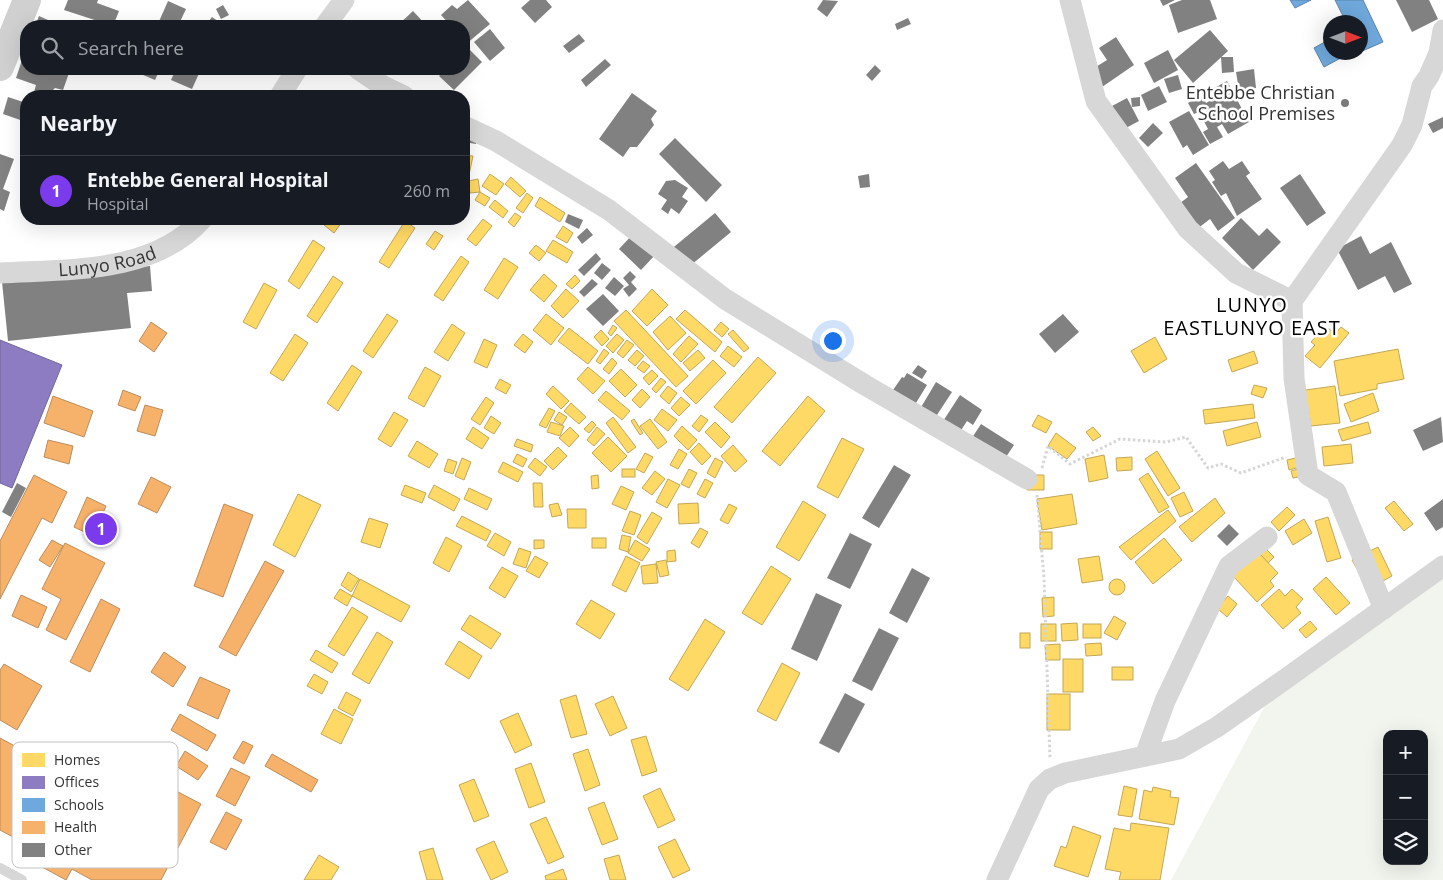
<!DOCTYPE html>
<meta charset="utf-8">
<style>
:root{--surface:#171b24;--page:#242831;--text:#f1f3f6;--muted:#9ea1a6;--line:#363941;--accent:#7c3aed}
body{margin:0;font-family:"Open Sans",sans-serif;background:var(--page);color:var(--text)}
.controls{position:absolute;right:15px;bottom:15px;display:grid;overflow:hidden;border-radius:10px;box-shadow:0 5px 20px #0002}
.controls button{width:45px;height:45px;display:grid;place-items:center;padding:0;border:0;border-bottom:1px solid var(--line);background:var(--surface);color:var(--text);font:25px sans-serif}
.compass{position:absolute;left:1323px;top:15px;width:45px;height:45px;border-radius:50%;background:var(--surface);box-shadow:0 5px 20px #0002;rotate:90deg}
.you{position:absolute;left:832px;top:340px;width:18px;height:18px;margin:-12px;border:4px solid #fff;border-radius:50%;background:#1a73e8;box-shadow:0 0 0 8px #1a73e833}
.badge{display:grid;place-items:center;width:32px;height:32px;border-radius:50%;background:var(--accent);color:#fff;font-size:16px;font-weight:700}
.pin{position:absolute;translate:-50% -50%;border:2px solid #fff;box-shadow:0 1px 5px #0006}
.list{margin:0;padding:0;list-style:none}
h2{display:flex;justify-content:space-between;align-items:center;height:65px;margin:0;padding:0 20px;font-size:21px}
h2 small{font-size:16px;font-weight:400;color:var(--muted)}
.list li{display:grid;grid-template-columns:32px 1fr auto;gap:15px;align-items:center;box-sizing:border-box;height:70px;padding:0 20px;border-top:1px solid var(--line)}
.list b{display:block;font-size:19px;white-space:nowrap}
.list p{margin:0;font-size:16px;white-space:nowrap;color:var(--muted)}
.list em{font-size:16px;font-style:normal;color:var(--muted)}
.icon{flex:none;width:28px;height:28px;fill:none;stroke:currentColor;stroke-width:2;stroke-linecap:round;stroke-linejoin:round}
.map{position:relative;flex:none;width:1443px;height:880px;overflow:hidden}
.search{position:absolute;background:var(--surface);box-shadow:0 5px 20px #0002;left:20px;top:20px;width:450px;height:55px;display:flex;align-items:center;gap:12px;box-sizing:border-box;padding:0 18px;border-radius:20px;color:var(--muted);font-size:19px}
.panel{position:absolute;background:var(--surface);box-shadow:0 5px 20px #0002;left:20px;top:90px;width:450px;height:135px;border-radius:20px}
.map>svg:first-child{display:block}
</style>
<div class="map">
<svg width="1443" height="880" viewBox="0 0 1443 880">
<rect width="100%" height="100%" fill="#fff"/>
<path fill="#f1f5ed" fill-rule="evenodd" d="M 1443,572 L 1443,880 L 1171,880 L 1279,680 ZM 1387,734 L 1424,734 L 1424,861 L 1387,861 Z"/>
<g fill="#ffd966" stroke="#c2a757">
<polygon points="464,155 473,156 469,175 464,174"/>
<polygon points="490,174 504,184 496,195 482,186"/>
<polygon points="511,177 526,191 520,197 505,184"/>
<polygon points="478,179 480,192 470,193 468,181"/>
<polygon points="480,192 490,198 485,206 475,200"/>
<polygon points="527,193 533,198 523,213 516,208"/>
<polygon points="540,197 565,213 560,222 535,206"/>
<polygon points="495,200 508,211 503,218 489,207"/>
<polygon points="515,213 521,217 514,227 508,222"/>
<polygon points="329,219 344,219 334,233 324,225"/>
<polygon points="483,219 492,226 476,246 467,239"/>
<polygon points="405,221 415,228 389,268 379,262"/>
<polygon points="563,226 573,233 567,243 556,237"/>
<polygon points="435,231 443,236 434,250 426,244"/>
<polygon points="313,240 325,248 299,289 288,281"/>
<polygon points="553,240 573,252 567,263 546,251"/>
<polygon points="536,245 546,253 539,261 529,253"/>
<polygon points="461,256 469,262 443,301 434,295"/>
<polygon points="504,258 518,267 498,299 484,290"/>
<polygon points="544,274 557,286 544,302 530,290"/>
<polygon points="575,275 580,281 572,289 566,284"/>
<polygon points="333,276 343,283 317,323 307,316"/>
<polygon points="264,283 277,290 256,329 243,322"/>
<polygon points="566,289 579,301 563,318 551,306"/>
<polygon points="652,289 668,305 647,326 632,311"/>
<polygon points="626,310 688,376 676,387 614,321"/>
<polygon points="685,310 722,342 715,352 676,319"/>
<polygon points="387,314 398,321 373,358 363,351"/>
<polygon points="546,314 564,328 551,345 533,330"/>
<polygon points="670,316 686,333 668,350 653,332"/>
<polygon points="721,322 729,329 722,337 714,330"/>
<polygon points="452,324 465,333 448,361 434,352"/>
<polygon points="613,325 617,328 611,336 608,333"/>
<polygon points="1341,327 1349,333 1320,368 1305,356 1315,345 1311,342 1319,333 1322,336 1328,328 1335,334"/>
<polygon points="569,328 598,351 588,364 558,341"/>
<polygon points="601,330 609,339 602,346 594,337"/>
<polygon points="733,330 749,348 744,352 728,334"/>
<polygon points="295,334 308,343 283,381 270,373"/>
<polygon points="523,334 533,342 525,353 514,345"/>
<polygon points="617,334 624,340 613,353 606,346"/>
<polygon points="689,336 698,344 681,362 673,354"/>
<polygon points="1155,337 1167,359 1144,373 1131,351"/>
<polygon points="484,339 497,345 487,368 474,362"/>
<polygon points="627,340 634,345 623,358 617,353"/>
<polygon points="728,346 742,357 734,367 720,356"/>
<polygon points="604,349 609,353 600,364 596,361"/>
<polygon points="1398,349 1404,379 1377,384 1377,389 1340,396 1334,361"/>
<polygon points="637,350 644,356 635,366 628,360"/>
<polygon points="698,350 705,358 690,371 683,363"/>
<polygon points="1254,351 1258,363 1232,372 1228,360"/>
<polygon points="758,357 776,373 732,423 714,407"/>
<polygon points="612,358 617,363 609,374 603,369"/>
<polygon points="713,360 726,373 696,404 683,391"/>
<polygon points="643,361 650,366 644,373 637,368"/>
<polygon points="352,365 362,372 338,411 327,403"/>
<polygon points="425,367 441,376 424,407 408,398"/>
<polygon points="588,367 605,381 593,394 577,379"/>
<polygon points="621,369 637,385 625,397 609,381"/>
<polygon points="652,370 658,376 649,385 643,378"/>
<polygon points="661,378 666,382 656,393 652,389"/>
<polygon points="500,379 511,385 506,394 495,388"/>
<polygon points="1254,385 1267,388 1263,398 1251,394"/>
<polygon points="553,386 569,401 561,409 546,394"/>
<polygon points="668,386 677,393 669,404 660,396"/>
<polygon points="1335,386 1340,423 1311,426 1305,390"/>
<polygon points="642,389 650,397 640,408 632,400"/>
<polygon points="606,391 630,411 622,420 598,400"/>
<polygon points="1373,393 1379,411 1351,422 1344,404"/>
<polygon points="808,396 825,411 780,466 762,451"/>
<polygon points="486,397 494,403 480,425 471,419"/>
<polygon points="681,397 690,405 679,416 671,408"/>
<polygon points="571,403 586,417 579,424 564,411"/>
<polygon points="1253,404 1255,418 1205,424 1203,410"/>
<polygon points="549,408 555,411 546,428 539,425"/>
<polygon points="662,409 677,420 668,431 654,420"/>
<polygon points="394,412 408,420 391,447 378,439"/>
<polygon points="559,412 567,417 562,425 554,420"/>
<polygon points="701,415 708,420 699,432 692,426"/>
<polygon points="1038,415 1052,422 1046,433 1032,426"/>
<polygon points="491,416 501,423 494,434 484,428"/>
<polygon points="613,417 636,447 628,453 606,423"/>
<polygon points="634,419 643,433 640,435 631,421"/>
<polygon points="650,419 667,442 658,449 640,426"/>
<polygon points="592,421 596,425 589,433 584,429"/>
<polygon points="551,422 564,426 560,436 547,432"/>
<polygon points="715,422 730,437 721,448 705,432"/>
<polygon points="1257,422 1261,437 1227,446 1223,431"/>
<polygon points="1368,422 1371,433 1342,441 1338,430"/>
<polygon points="682,426 697,440 688,450 674,436"/>
<polygon points="473,427 489,438 482,449 466,439"/>
<polygon points="570,427 579,436 569,447 559,438"/>
<polygon points="597,427 605,434 594,446 587,440"/>
<polygon points="1093,427 1101,436 1093,441 1086,432"/>
<polygon points="1056,433 1076,448 1067,459 1048,446"/>
<polygon points="608,437 627,456 611,472 592,453"/>
<polygon points="842,438 864,449 838,498 817,487"/>
<polygon points="517,439 533,445 531,452 514,446"/>
<polygon points="417,441 438,454 429,468 408,456"/>
<polygon points="699,443 711,456 702,465 690,452"/>
<polygon points="1351,444 1353,463 1324,466 1322,447"/>
<polygon points="733,445 747,461 735,472 721,456"/>
<polygon points="558,447 567,456 553,470 544,461"/>
<polygon points="679,449 687,454 678,469 670,465"/>
<polygon points="1157,451 1180,488 1168,496 1145,459"/>
<polygon points="645,453 653,457 644,473 636,469"/>
<polygon points="517,454 527,459 523,467 513,462"/>
<polygon points="1104,455 1108,478 1089,482 1085,459"/>
<polygon points="1304,456 1307,465 1289,470 1287,460"/>
<polygon points="1132,457 1132,470 1117,471 1116,458"/>
<polygon points="462,458 471,462 464,480 455,476"/>
<polygon points="535,458 547,467 540,476 528,467"/>
<polygon points="715,458 723,462 715,478 707,473"/>
<polygon points="448,459 457,462 453,474 444,471"/>
<polygon points="503,462 523,472 518,482 498,472"/>
<polygon points="1302,468 1303,476 1293,478 1291,471"/>
<rect x="622" y="469" width="13" height="8"/>
<polygon points="689,469 697,473 689,488 681,484"/>
<polygon points="655,471 665,479 652,495 642,488"/>
<polygon points="1148,473 1169,507 1159,513 1139,479"/>
<polygon points="598,475 599,488 592,489 591,476"/>
<polygon points="1028,475 1044,475 1044,490 1027,490"/>
<polygon points="668,479 680,485 667,508 656,502"/>
<polygon points="705,479 713,483 705,498 697,494"/>
<polygon points="533,483 542,483 543,507 534,507"/>
<polygon points="405,485 426,493 422,503 401,495"/>
<polygon points="434,485 460,499 454,511 428,497"/>
<polygon points="621,486 634,492 626,510 612,504"/>
<polygon points="469,488 492,499 487,510 464,499"/>
<polygon points="1184,492 1193,511 1180,517 1171,498"/>
<polygon points="298,494 321,505 295,557 273,545"/>
<polygon points="1072,494 1077,524 1042,530 1037,499"/>
<polygon points="1215,498 1225,513 1192,542 1179,527"/>
<polygon points="803,501 826,515 799,561 776,547"/>
<polygon points="1394,501 1413,524 1404,531 1385,508"/>
<polygon points="558,503 562,515 552,517 549,505"/>
<polygon points="698,503 699,523 679,524 678,504"/>
<polygon points="729,504 737,508 728,524 720,520"/>
<polygon points="1287,507 1295,515 1279,531 1271,522"/>
<polygon points="567,509 586,509 586,528 568,528"/>
<polygon points="1168,510 1176,521 1131,560 1119,547"/>
<polygon points="630,511 641,515 634,535 622,531"/>
<polygon points="652,512 662,518 647,544 637,537"/>
<polygon points="462,516 491,531 486,541 456,526"/>
<polygon points="1328,517 1341,558 1327,562 1315,521"/>
<polygon points="369,518 388,524 380,548 361,542"/>
<polygon points="1304,519 1312,533 1293,545 1285,531"/>
<polygon points="700,528 708,532 699,548 691,543"/>
<rect x="1040" y="532" width="12" height="17"/>
<polygon points="495,533 511,542 504,556 487,546"/>
<polygon points="622,535 631,537 628,552 619,549"/>
<polygon points="446,537 462,546 449,572 433,563"/>
<rect x="592" y="538" width="14" height="10"/>
<polygon points="1164,538 1182,560 1153,584 1135,562"/>
<polygon points="534,540 544,540 544,548 534,549"/>
<polygon points="635,540 650,549 642,561 628,553"/>
<polygon points="1263,546 1274,557 1268,563 1258,552"/>
<polygon points="1378,547 1392,576 1368,589 1352,560"/>
<polygon points="519,548 531,552 526,568 513,564"/>
<polygon points="675,550 676,561 667,562 667,551"/>
<polygon points="1258,552 1278,573 1270,581 1274,586 1257,602 1233,576"/>
<polygon points="535,556 548,563 539,578 526,571"/>
<polygon points="626,556 640,563 626,592 612,585"/>
<polygon points="1099,556 1103,580 1082,583 1078,559"/>
<polygon points="666,560 669,575 660,577 656,562"/>
<polygon points="656,564 658,583 643,584 641,566"/>
<polygon points="771,566 791,579 762,625 742,613"/>
<polygon points="502,567 518,576 505,598 489,588"/>
<polygon points="348,572 359,579 351,592 341,585"/>
<polygon points="1326,577 1350,603 1336,615 1313,589"/>
<circle cx="1117" cy="587" r="8"/>
<polygon points="360,579 410,606 401,622 352,596"/>
<polygon points="340,589 352,596 347,606 334,598"/>
<polygon points="1279,589 1285,596 1292,589 1303,599 1296,607 1301,613 1283,629 1261,605"/>
<polygon points="1228,596 1237,604 1227,617 1217,608"/>
<polygon points="1054,597 1054,616 1043,617 1042,598"/>
<polygon points="591,600 615,614 600,639 576,624"/>
<polygon points="352,607 368,617 344,656 328,646"/>
<polygon points="470,615 501,634 491,649 461,629"/>
<polygon points="1114,616 1126,623 1117,640 1104,633"/>
<polygon points="705,619 725,632 688,691 669,679"/>
<polygon points="1310,621 1317,629 1306,638 1299,630"/>
<polygon points="1077,623 1078,640 1062,641 1061,624"/>
<rect x="1041" y="624" width="15" height="17"/>
<rect x="1083" y="624" width="18" height="14"/>
<polygon points="377,632 393,642 369,684 352,674"/>
<rect x="1020" y="633" width="10" height="15"/>
<polygon points="459,641 482,656 469,679 445,664"/>
<polygon points="1101,643 1102,655 1086,656 1085,644"/>
<polygon points="1060,644 1060,660 1046,660 1045,645"/>
<polygon points="316,650 338,663 332,673 310,660"/>
<rect x="1063" y="659" width="20" height="33"/>
<polygon points="782,663 800,673 776,721 757,711"/>
<rect x="1112" y="667" width="21" height="13"/>
<polygon points="314,674 328,682 322,694 307,686"/>
<polygon points="346,692 361,700 353,716 338,708"/>
<rect x="1047" y="694" width="23" height="36"/>
<polygon points="576,695 587,734 571,738 560,700"/>
<polygon points="613,696 627,728 610,736 595,704"/>
<polygon points="334,709 353,719 341,744 321,734"/>
<polygon points="518,713 532,745 515,753 500,721"/>
<polygon points="646,736 657,771 642,776 631,740"/>
<polygon points="588,749 600,785 585,791 573,754"/>
<polygon points="531,763 545,802 529,808 515,769"/>
<polygon points="474,779 489,816 474,822 459,785"/>
<polygon points="1124,786 1137,789 1132,817 1118,815"/>
<polygon points="1153,787 1171,791 1170,797 1179,798 1174,825 1139,819 1144,790 1152,792"/>
<polygon points="660,788 675,820 658,828 643,796"/>
<polygon points="604,802 618,839 602,845 588,808"/>
<polygon points="546,817 564,857 548,864 530,824"/>
<polygon points="1131,823 1169,828 1160,880 1119,880 1121,872 1105,869 1114,828 1130,831"/>
<polygon points="1073,826 1101,836 1088,877 1054,866 1061,846 1066,848"/>
<polygon points="675,839 690,870 673,878 658,847"/>
<polygon points="494,841 508,872 491,880 476,849"/>
<polygon points="433,848 443,880 427,880 419,852"/>
<polygon points="319,855 339,867 331,880 304,880"/>
<polygon points="619,855 626,880 610,880 604,859"/>
<polygon points="563,869 567,880 546,880 545,876"/>
</g>
<polygon fill="#8e7cc3" stroke="#736698" points="0,340 62,365 12,488 0,483"/>
<g fill="#6fa8dc" stroke="#5d85a9">
<polygon points="1290,0 1311,0 1295,8"/>
<polygon points="1335,0 1363,0 1383,42 1360,52 1360,22 1346,22"/>
<polygon points="1330,39 1330,52 1352,52 1324,67 1314,48"/>
</g>
<g fill="#f6b26b" stroke="#bc8c5a">
<polygon points="151,322 167,333 154,352 139,341"/>
<polygon points="123,390 141,397 135,411 118,405"/>
<polygon points="53,396 93,411 84,437 44,423"/>
<polygon points="145,405 163,410 155,436 137,431"/>
<polygon points="48,440 73,446 69,464 44,457"/>
<polygon points="34,475 67,492 52,523 42,518 0,599 0,541"/>
<polygon points="151,477 171,487 157,513 138,504"/>
<polygon points="87,497 106,506 93,536 74,527"/>
<polygon points="224,504 253,515 223,597 194,586"/>
<polygon points="52,540 63,546 50,567 39,560"/>
<polygon points="65,543 105,563 66,640 46,630 61,599 42,589"/>
<polygon points="265,561 284,571 236,656 219,647"/>
<polygon points="21,595 47,607 38,628 12,616"/>
<polygon points="101,599 120,609 90,672 70,662"/>
<polygon points="164,652 186,667 173,687 151,672"/>
<polygon points="4,664 42,686 17,730 0,720 0,670"/>
<polygon points="200,677 230,690 218,719 187,705"/>
<polygon points="180,714 216,735 207,751 171,730"/>
<polygon points="0,738 35,757 18,789 127,848 161,783 201,804 161,880 92,880 72,869 66,880 22,856 28,845 0,830"/>
<polygon points="243,741 253,746 244,764 233,758"/>
<polygon points="185,751 208,766 198,780 176,766"/>
<polygon points="272,754 318,780 311,792 265,766"/>
<polygon points="231,768 250,777 235,806 216,796"/>
<polygon points="226,812 242,820 226,850 210,842"/>
</g>
<g fill="#818181">
<polygon points="68,0 98,0 97,3 119,11 113,26 64,10"/>
<polygon points="468,0 490,24 466,44 464,26 451,26 441,15 452,5 457,9"/>
<polygon points="530,0 546,0 552,7 535,23 521,8"/>
<polygon points="823,0 838,1 827,17 817,9"/>
<polygon points="1160,0 1175,0 1163,6"/>
<polygon points="1182,0 1210,0 1217,19 1178,33 1169,5"/>
<polygon points="1396,0 1429,0 1438,19 1412,32"/>
<polygon points="168,1 186,9 178,26 157,26"/>
<polygon points="223,5 229,15 221,19 216,9"/>
<polygon points="413,11 427,26 397,26"/>
<polygon points="39,16 57,24 56,26 35,26"/>
<polygon points="212,17 225,26 205,26"/>
<polygon points="908,18 911,24 897,30 895,24"/>
<polygon points="490,29 505,48 490,61 474,42"/>
<polygon points="1210,30 1228,51 1193,83 1174,60"/>
<polygon points="579,34 585,41 569,53 563,46"/>
<polygon points="1116,37 1134,65 1102,87 1091,70 1107,60 1099,48"/>
<polygon points="467,47 482,62 454,90 439,76 446,69 464,69 464,51"/>
<polygon points="1168,50 1178,70 1154,83 1144,63"/>
<polygon points="23,57 26,58 26,69 57,69 69,73 63,90 55,88 47,96 34,92 36,85 16,78"/>
<polygon points="1221,57 1233,57 1234,72 1222,73"/>
<polygon points="605,59 611,65 586,87 581,80"/>
<polygon points="875,65 881,71 872,81 866,75"/>
<polygon points="138,69 160,69 155,80 136,72"/>
<polygon points="176,69 201,69 192,89 171,80"/>
<polygon points="1254,69 1256,88 1239,90 1236,72"/>
<polygon points="1178,75 1182,89 1169,93 1164,79"/>
<polygon points="1227,81 1249,122 1228,134 1222,124 1217,127 1223,137 1210,144 1203,132 1208,129 1199,112 1194,114 1188,103 1202,95 1206,103 1213,99 1209,91"/>
<polygon points="1159,86 1167,102 1148,111 1141,95"/>
<polygon points="632,93 657,111 651,119 654,125 637,147 630,147 623,157 599,139"/>
<polygon points="8,97 26,103 26,122 3,114"/>
<polygon points="1140,97 1140,106 1132,107 1131,98"/>
<polygon points="1127,98 1139,121 1124,129 1112,106"/>
<polygon points="1189,111 1209,145 1193,155 1187,145 1183,148 1169,122"/>
<polygon points="1443,117 1443,128 1433,133 1428,124"/>
<polygon points="1153,123 1163,133 1148,147 1139,138"/>
<polygon points="464,132 478,135 476,144 464,142"/>
<polygon points="675,138 722,185 706,202 659,154"/>
<polygon points="0,154 14,159 3,189 10,192 4,211 0,209"/>
<polygon points="1223,161 1229,169 1242,161 1250,173 1246,176 1262,199 1237,216 1226,193 1221,196 1212,182 1215,180 1209,171"/>
<polygon points="1196,163 1235,218 1218,231 1210,219 1197,229 1179,204 1188,197 1175,178"/>
<polygon points="869,174 870,187 860,188 858,176"/>
<polygon points="1300,174 1326,213 1307,226 1280,188"/>
<polygon points="675,180 688,188 682,197 688,201 679,214 671,208 668,214 661,209 667,200 658,194 666,181"/>
<polygon points="715,213 731,232 685,270 669,251"/>
<polygon points="568,214 583,220 579,229 565,222"/>
<polygon points="1241,218 1259,236 1267,228 1281,242 1253,270 1222,238"/>
<polygon points="587,228 593,235 582,244 577,237"/>
<polygon points="634,233 656,254 641,270 619,249"/>
<polygon points="1361,236 1370,254 1391,242 1412,284 1394,293 1385,276 1358,290 1337,249"/>
<polygon points="596,253 601,259 584,276 578,270"/>
<polygon points="602,263 611,270 602,280 594,273"/>
<polygon points="150,266 152,291 127,293 131,328 8,341 2,282"/>
<polygon points="630,271 636,277 631,282 637,289 629,297 623,289 629,285 623,278"/>
<polygon points="614,277 624,286 615,296 605,288"/>
<polygon points="592,279 598,284 584,297 579,292"/>
<polygon points="603,294 619,311 603,326 586,309"/>
<polygon points="1063,314 1079,332 1055,353 1039,334"/>
<polygon points="918,365 927,371 922,379 912,373"/>
<polygon points="907,373 927,385 908,416 891,393 902,377 904,378"/>
<polygon points="936,382 952,392 935,418 920,409"/>
<polygon points="960,395 982,410 973,425 967,421 951,446 934,435"/>
<polygon points="1441,417 1443,442 1423,451 1413,430"/>
<polygon points="981,424 1014,445 1006,457 966,447"/>
<polygon points="894,465 911,475 879,528 862,518"/>
<polygon points="17,483 26,488 11,517 2,512"/>
<polygon points="1443,499 1443,527 1436,531 1424,513"/>
<polygon points="1229,524 1239,534 1227,546 1217,536"/>
<polygon points="850,533 872,544 850,589 827,578"/>
<polygon points="912,568 930,578 907,623 889,613"/>
<polygon points="816,593 842,605 817,661 791,649"/>
<polygon points="879,628 899,638 872,691 852,681"/>
<polygon points="845,693 865,704 839,753 819,743"/>
</g>
<g fill="none" stroke-linecap="round" stroke-linejoin="round">
<g stroke="#d6d6d6" stroke-width="3" stroke-dasharray="2.5 2.5" stroke-linecap="butt">
<polyline points="1042,468 1048,446 1070,464 1120,439 1166,442 1186,437 1208,468 1221,464 1241,473 1286,457"/>
<polyline points="1037,495 1044,578 1050,759"/>
</g>
<polyline stroke="#d7d7d7" stroke-width="10" points="0,868 22,880"/>
<g stroke="#d7d7d7" stroke-width="21">
<polyline points="1070,0 1096,101 1188,229 1236,273 1292,301 1294,378 1308,475 1336,492 1384,609"/>
<polyline points="325,26 344,0"/>
<polyline points="358,69 383,86 404,96"/>
<polyline points="280,96 297,69"/>
<polyline points="464,126 496,141 609,210 725,299 865,385 1027,479"/>
<path id="s1" d="M 0,273 C 68,269 154,274 202,219"/>
<polyline points="1292,301 1402,145 1412,125 1422,86 1429,76 1439,53 1443,30"/>
<polyline points="1145,756 1165,701 1229,566 1267,537"/>
<polyline points="997,880 1039,789 1050,779 1065,773 1179,749 1217,727 1284,680 1443,566"/>
</g>
<polyline stroke="#d0d0d0" stroke-width="28" points="0,67 27,0"/>
</g>
<circle fill="#7a7a7a" stroke="#fff" stroke-width="2" cx="1345" cy="103" r="5"/>
<g text-anchor="middle" stroke-width="5" stroke-linejoin="round" paint-order="stroke">
<g font-size="18" fill="#333" stroke="#fff" text-anchor="end">
<text x="1335" y="99">Entebbe Christian<tspan x="1335" dy="21">School Premises</tspan></text>
</g>
<g font-size="18" fill="#333" stroke="#fff">
<text dy="6" stroke="none"><textPath href="#s1" startOffset="108">Lunyo Road</textPath></text>
</g>
<g font-size="20" letter-spacing="1" fill="#000" stroke="#fff">
<text x="1252" y="312">LUNYO<tspan x="1252" dy="23">EASTLUNYO EAST</tspan></text>
</g>
</g>
<rect x="12" y="742" width="166" height="126" rx="8" fill="#fff" stroke="#c2c2c2" stroke-width="1"/>
<rect x="22" y="753" width="23" height="14" fill="#ffd966"/>
<rect x="22" y="776" width="23" height="13" fill="#8e7cc3"/>
<rect x="22" y="798" width="23" height="14" fill="#6fa8dc"/>
<rect x="22" y="821" width="23" height="13" fill="#f6b26b"/>
<rect x="22" y="843" width="23" height="14" fill="#818181"/>
<g font-size="14" fill="#333">
<text x="54" y="765">Homes</text>
<text x="54" y="787">Offices</text>
<text x="54" y="810">Schools</text>
<text x="54" y="832">Health</text>
<text x="54" y="855">Other</text>
</g>
</svg>
<div class="controls">
<button>+</button>
<button>−</button>
<button><svg class="icon" aria-label="layers" viewBox="0 0 24 24"><path d="M12 4l9 5-9 5-9-5zM3 14l9 5 9-5"/></svg></button>
</div>
<svg class="compass" viewBox="-18 -18 36 36"><path d="M0-13l5 13h-10z" fill="#e53935"/><path d="M0 13l5-13h-10z" fill="#9ea1a6"/></svg>
<div class="you"></div>
<div class="pin badge" style="left:101px;top:529px">1</div>
<div class="search"><svg class="icon" aria-label="search" viewBox="0 0 24 24"><circle cx="10" cy="10" r="6"/><path d="M15 15l6 6"/></svg>Search here</div>
<section class="panel">
<h2>Nearby<small></small></h2>
<ul class="list">
<li><span class="badge">1</span><div><b>Entebbe General Hospital</b><p>Hospital</p></div><em>260 m</em></li>
</ul>
</section>
</div>
